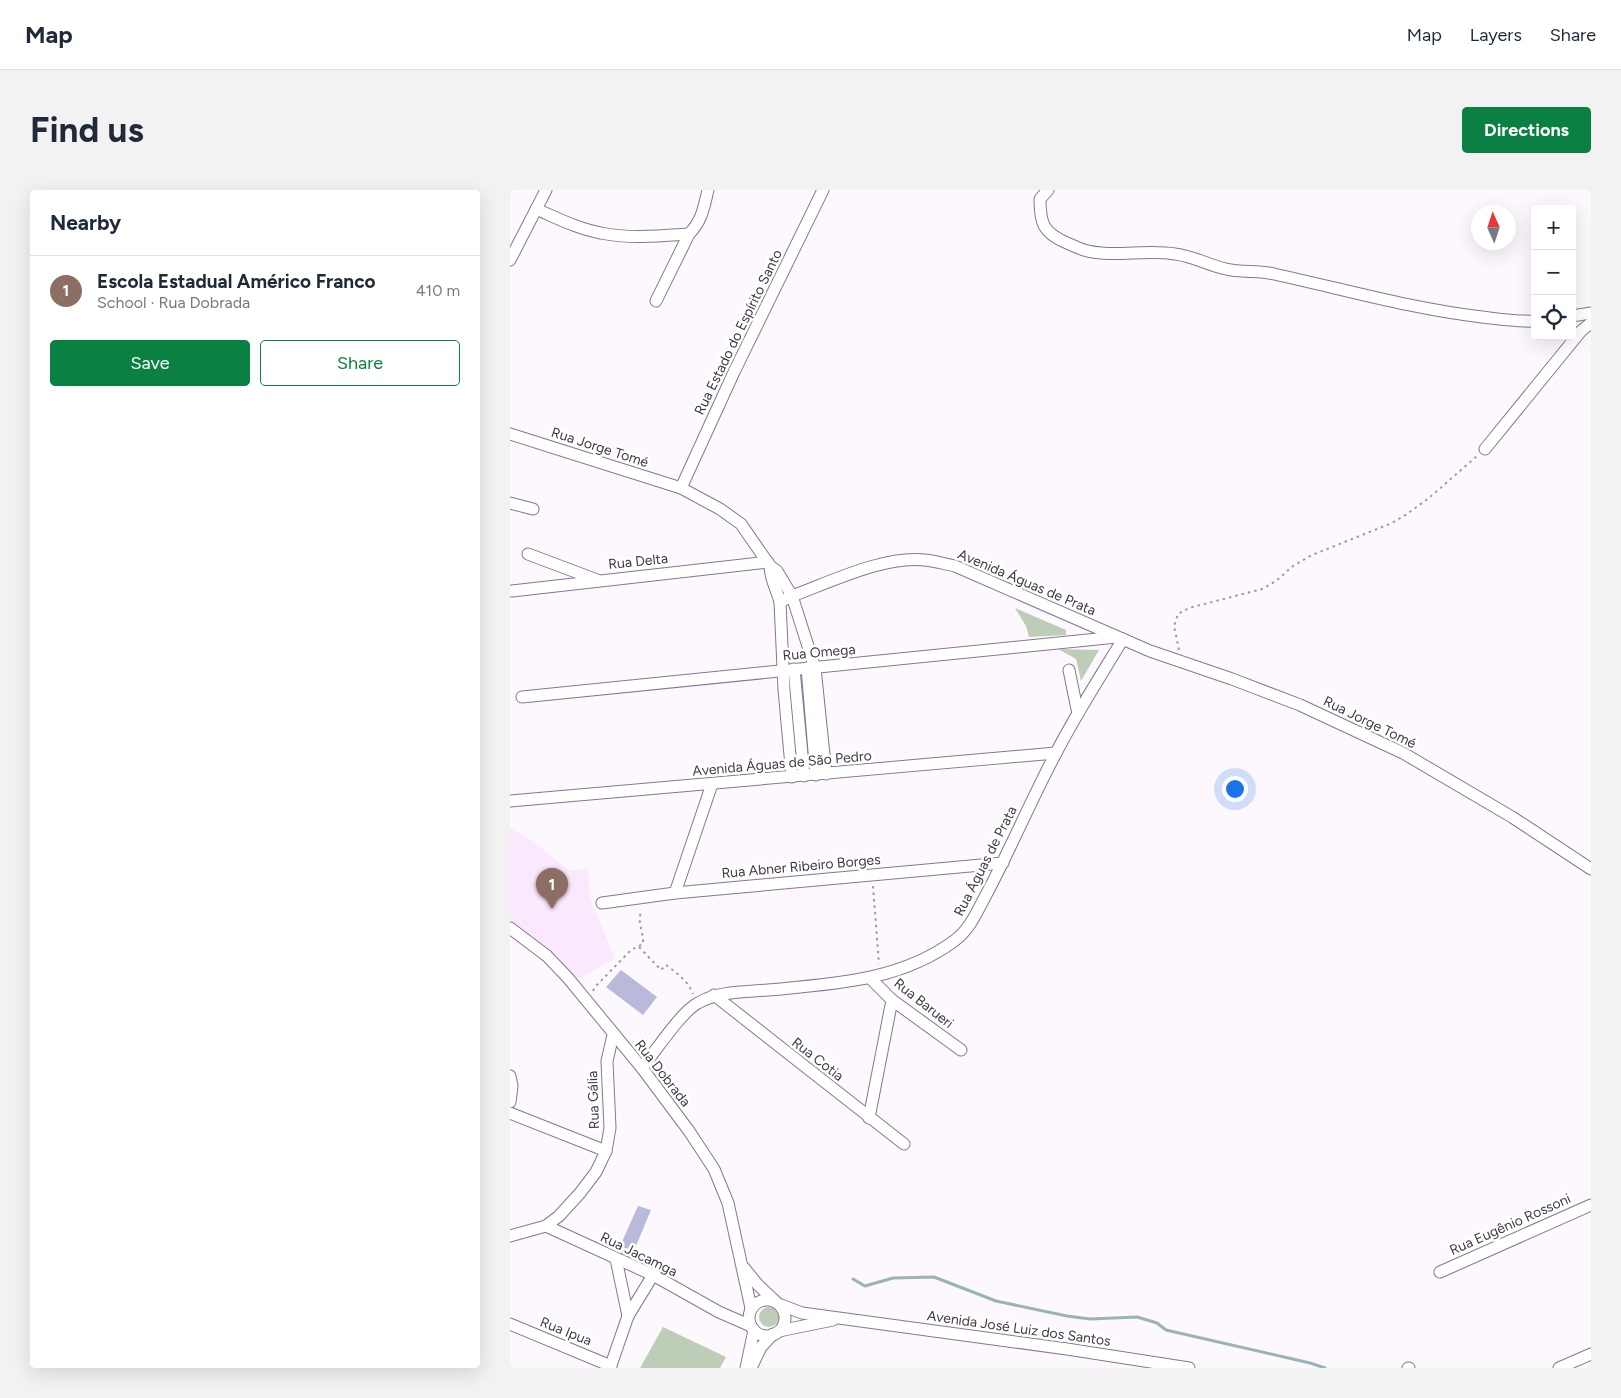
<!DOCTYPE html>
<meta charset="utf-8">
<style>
:root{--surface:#fff;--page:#f2f2f3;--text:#1f2937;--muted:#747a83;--line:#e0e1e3;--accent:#0b8043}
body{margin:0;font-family:Figtree,sans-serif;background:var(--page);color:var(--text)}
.controls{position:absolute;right:15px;top:15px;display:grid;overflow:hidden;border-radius:5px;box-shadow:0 5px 20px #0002}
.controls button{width:45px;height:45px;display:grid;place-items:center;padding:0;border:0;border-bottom:1px solid var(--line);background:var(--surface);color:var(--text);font:25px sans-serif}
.compass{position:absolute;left:961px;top:15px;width:45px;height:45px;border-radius:50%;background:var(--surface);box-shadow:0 5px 20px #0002;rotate:357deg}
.you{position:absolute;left:724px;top:598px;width:18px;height:18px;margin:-12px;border:4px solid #fff;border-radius:50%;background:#1a73e8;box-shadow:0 0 0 8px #1a73e833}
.badge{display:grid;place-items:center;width:32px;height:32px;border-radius:50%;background:var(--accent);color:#fff;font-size:16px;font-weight:700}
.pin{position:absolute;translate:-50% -41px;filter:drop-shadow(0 1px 2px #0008)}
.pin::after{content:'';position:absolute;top:26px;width:18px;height:15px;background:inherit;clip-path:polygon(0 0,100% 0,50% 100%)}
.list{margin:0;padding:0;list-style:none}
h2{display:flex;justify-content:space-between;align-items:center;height:65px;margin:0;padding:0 20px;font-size:21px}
h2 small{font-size:16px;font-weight:400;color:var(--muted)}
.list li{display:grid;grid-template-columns:32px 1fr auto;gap:15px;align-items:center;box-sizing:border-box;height:70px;padding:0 20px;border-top:1px solid var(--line)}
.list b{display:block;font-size:19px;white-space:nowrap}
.list p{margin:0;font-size:16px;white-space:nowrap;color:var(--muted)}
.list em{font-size:16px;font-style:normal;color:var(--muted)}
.actions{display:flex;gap:10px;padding:15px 20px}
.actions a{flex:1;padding:11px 0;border:1px solid var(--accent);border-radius:5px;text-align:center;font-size:18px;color:var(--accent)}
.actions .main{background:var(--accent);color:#fff}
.icon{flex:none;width:28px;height:28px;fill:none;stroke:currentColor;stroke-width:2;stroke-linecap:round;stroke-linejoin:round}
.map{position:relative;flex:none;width:1081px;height:1178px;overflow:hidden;border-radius:5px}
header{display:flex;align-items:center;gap:30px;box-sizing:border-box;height:70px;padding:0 25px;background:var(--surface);border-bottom:1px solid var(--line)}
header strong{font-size:24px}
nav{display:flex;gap:28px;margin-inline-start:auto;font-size:18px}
.intro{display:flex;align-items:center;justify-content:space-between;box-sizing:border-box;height:120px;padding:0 30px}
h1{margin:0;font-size:35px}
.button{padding:12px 22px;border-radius:5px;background:var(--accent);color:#fff;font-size:18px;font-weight:700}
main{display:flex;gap:30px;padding:0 30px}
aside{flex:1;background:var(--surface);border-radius:5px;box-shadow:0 5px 20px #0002}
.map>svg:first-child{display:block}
</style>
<header>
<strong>Map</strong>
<nav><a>Map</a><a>Layers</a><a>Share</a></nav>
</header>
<div class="intro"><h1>Find us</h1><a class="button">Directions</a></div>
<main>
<aside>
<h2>Nearby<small></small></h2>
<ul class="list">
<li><span class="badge" style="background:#8d6e63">1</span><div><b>Escola Estadual Américo Franco</b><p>School · Rua Dobrada</p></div><em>410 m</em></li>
</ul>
<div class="actions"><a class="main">Save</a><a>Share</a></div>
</aside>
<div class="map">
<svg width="1081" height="1178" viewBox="0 0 1081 1178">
<rect width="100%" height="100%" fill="#fdf8fe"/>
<polygon fill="#f9e8fe" points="0,638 21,650 60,681 78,678 80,709 105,768 69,789 25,750 0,730"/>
<g fill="#becdb7">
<polygon points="505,418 556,440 556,445 519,447 516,436"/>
<polygon points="548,459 589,460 571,491 566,469"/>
<circle cx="259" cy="1127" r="10"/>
<polygon points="153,1137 216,1167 210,1178 130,1178"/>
</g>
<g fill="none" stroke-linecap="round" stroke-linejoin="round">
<polyline stroke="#99b4b9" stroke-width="3" points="343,1089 355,1096 383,1088 424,1087 486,1111 557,1126 580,1129 627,1127 647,1133 656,1140 800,1173 815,1178"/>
</g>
<g fill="#b9badb">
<polygon points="295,487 302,555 297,557 289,488"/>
<polygon points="111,780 147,807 133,825 96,797"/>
<polygon points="128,1016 141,1020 121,1068 109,1063 111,1054"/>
</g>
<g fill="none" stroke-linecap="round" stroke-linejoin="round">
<defs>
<g id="minor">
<path d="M 538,0 L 530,9 C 530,33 533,43 557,53 C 562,55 568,58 574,60 C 601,68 636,59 665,64 C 683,66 698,75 716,79 C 731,83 749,80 764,84 C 833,99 902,119 972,127 C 989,129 1007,132 1025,131"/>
<path d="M 26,19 C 47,28 68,39 91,43 C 119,49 150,46 179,44"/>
<polyline points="0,70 36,0"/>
<path d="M 146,111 L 179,44 C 192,31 194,17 198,0"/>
<polyline points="1062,126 1081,123"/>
<polyline points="0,244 171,298 210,319 231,334 260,376 267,381 282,406 305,478 316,584"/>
<polyline points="975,259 1071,141 1081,133"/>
<polyline points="171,298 224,182 313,0"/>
<polyline points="0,313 23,319"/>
<polyline points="18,364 87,390"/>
<path d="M 260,376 C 260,389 267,400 270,412 L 274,500 L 282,587"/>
<polyline points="2,401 258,372"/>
<path d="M 270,412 L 282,406 C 320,392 375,365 415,370 C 425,371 435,374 445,376 L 640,461 L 722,489 L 790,515 L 893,563 L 1002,627 L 1081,679"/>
<polyline points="297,478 306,585"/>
<polyline points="284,479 294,586"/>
<polyline points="559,480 568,524"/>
<polyline points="12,507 607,447"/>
<polyline points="0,611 546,563"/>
<polyline points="165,703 202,594"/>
<polyline points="92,713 165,703 493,673"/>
<polyline points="0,738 37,766 58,788 132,878 179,941 204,979 218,1013 241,1118"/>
<polyline points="360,788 382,810 451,860"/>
<polyline points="204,805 394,954"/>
<path d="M 132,878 C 145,862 171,822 188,813 C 208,801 235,802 258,800 C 323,794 390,791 444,751 C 460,740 467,721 476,705 C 501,658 521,610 546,563 C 566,524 590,487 613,449"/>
<polyline points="0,886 2,896 0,912"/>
<polyline points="0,923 96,961"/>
<polyline points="359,928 382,810"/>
<polyline points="36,1036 143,1085 209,1122 241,1136"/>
<polyline points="0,1046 36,1036 49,1026 70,1003 86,982 96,961 100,938 97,871 103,845"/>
<polyline points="106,1069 118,1126"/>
<polyline points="234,1078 248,1095 266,1112"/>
<polyline points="930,1082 1081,1015"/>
<circle cx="257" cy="1128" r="18"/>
<polyline points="271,1115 292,1123 557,1159 679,1178"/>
<polyline points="0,1134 101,1176"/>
<polyline points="269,1141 323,1130"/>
<polyline points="100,1178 118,1126 143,1085"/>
<polyline points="236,1178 244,1140"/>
<polyline points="241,1178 251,1157 263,1144"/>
<polyline points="898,1178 899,1178"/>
<polyline points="1049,1178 1081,1164"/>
</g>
</defs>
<use href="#minor" stroke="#897590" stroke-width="13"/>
<g stroke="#a099a2" stroke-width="2" stroke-dasharray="2.5 4" stroke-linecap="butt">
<polyline points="669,460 664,436 668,424 679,418 752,399 766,391 783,376 802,365 882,333 897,324 919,308 967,266"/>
<polyline points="363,696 369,774"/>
<path d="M 129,757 L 151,780 L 156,775 C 167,783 178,791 183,804"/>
<path d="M 83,801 L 85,797 L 121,760 L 133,754 C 134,741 126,732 132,720"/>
</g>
<use href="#minor" stroke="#fff" stroke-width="11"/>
</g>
<g text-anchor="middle" stroke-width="5" stroke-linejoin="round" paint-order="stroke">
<g font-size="14" fill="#403743" stroke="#fff">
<text transform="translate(228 142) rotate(-64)" y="5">Rua Estado do Espírito Santo</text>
<text transform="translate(90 257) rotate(18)" y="5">Rua Jorge Tomé</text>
<text transform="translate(128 371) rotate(-6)" y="5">Rua Delta</text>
<text transform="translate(517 392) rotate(23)" y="5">Avenida Águas de Prata</text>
<text transform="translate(309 462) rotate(-5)" y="5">Rua Omega</text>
<text transform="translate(860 532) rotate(26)" y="5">Rua Jorge Tomé</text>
<text transform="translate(272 573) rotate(-5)" y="5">Avenida Águas de São Pedro</text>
<text transform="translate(475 671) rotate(-63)" y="5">Rua Águas de Prata</text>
<text transform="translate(291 676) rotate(-5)" y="5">Rua Abner Ribeiro Borges</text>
<text transform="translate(414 813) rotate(38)" y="5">Rua Barueri</text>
<text transform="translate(308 869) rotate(38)" y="5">Rua Cotia</text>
<text transform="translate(153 883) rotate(52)" y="5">Rua Dobrada</text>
<text transform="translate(83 910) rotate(-92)" y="5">Rua Gália</text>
<text transform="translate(1000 1034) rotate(-24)" y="5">Rua Eugênio Rossoni</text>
<text transform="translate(129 1064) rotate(26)" y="5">Rua Jacamga</text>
<text transform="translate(509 1138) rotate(8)" y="5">Avenida José Luiz dos Santos</text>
<text transform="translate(56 1141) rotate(22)" y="5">Rua Ipua</text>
</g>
</g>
</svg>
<div class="controls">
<button>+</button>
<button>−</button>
<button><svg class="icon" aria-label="locate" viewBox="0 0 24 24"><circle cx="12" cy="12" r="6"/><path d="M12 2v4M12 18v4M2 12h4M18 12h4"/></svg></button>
</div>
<svg class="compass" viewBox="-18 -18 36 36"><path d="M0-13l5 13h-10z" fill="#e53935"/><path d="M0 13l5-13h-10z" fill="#747a83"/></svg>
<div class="you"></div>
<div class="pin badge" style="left:42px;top:719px;background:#8d6e63">1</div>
</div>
</main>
